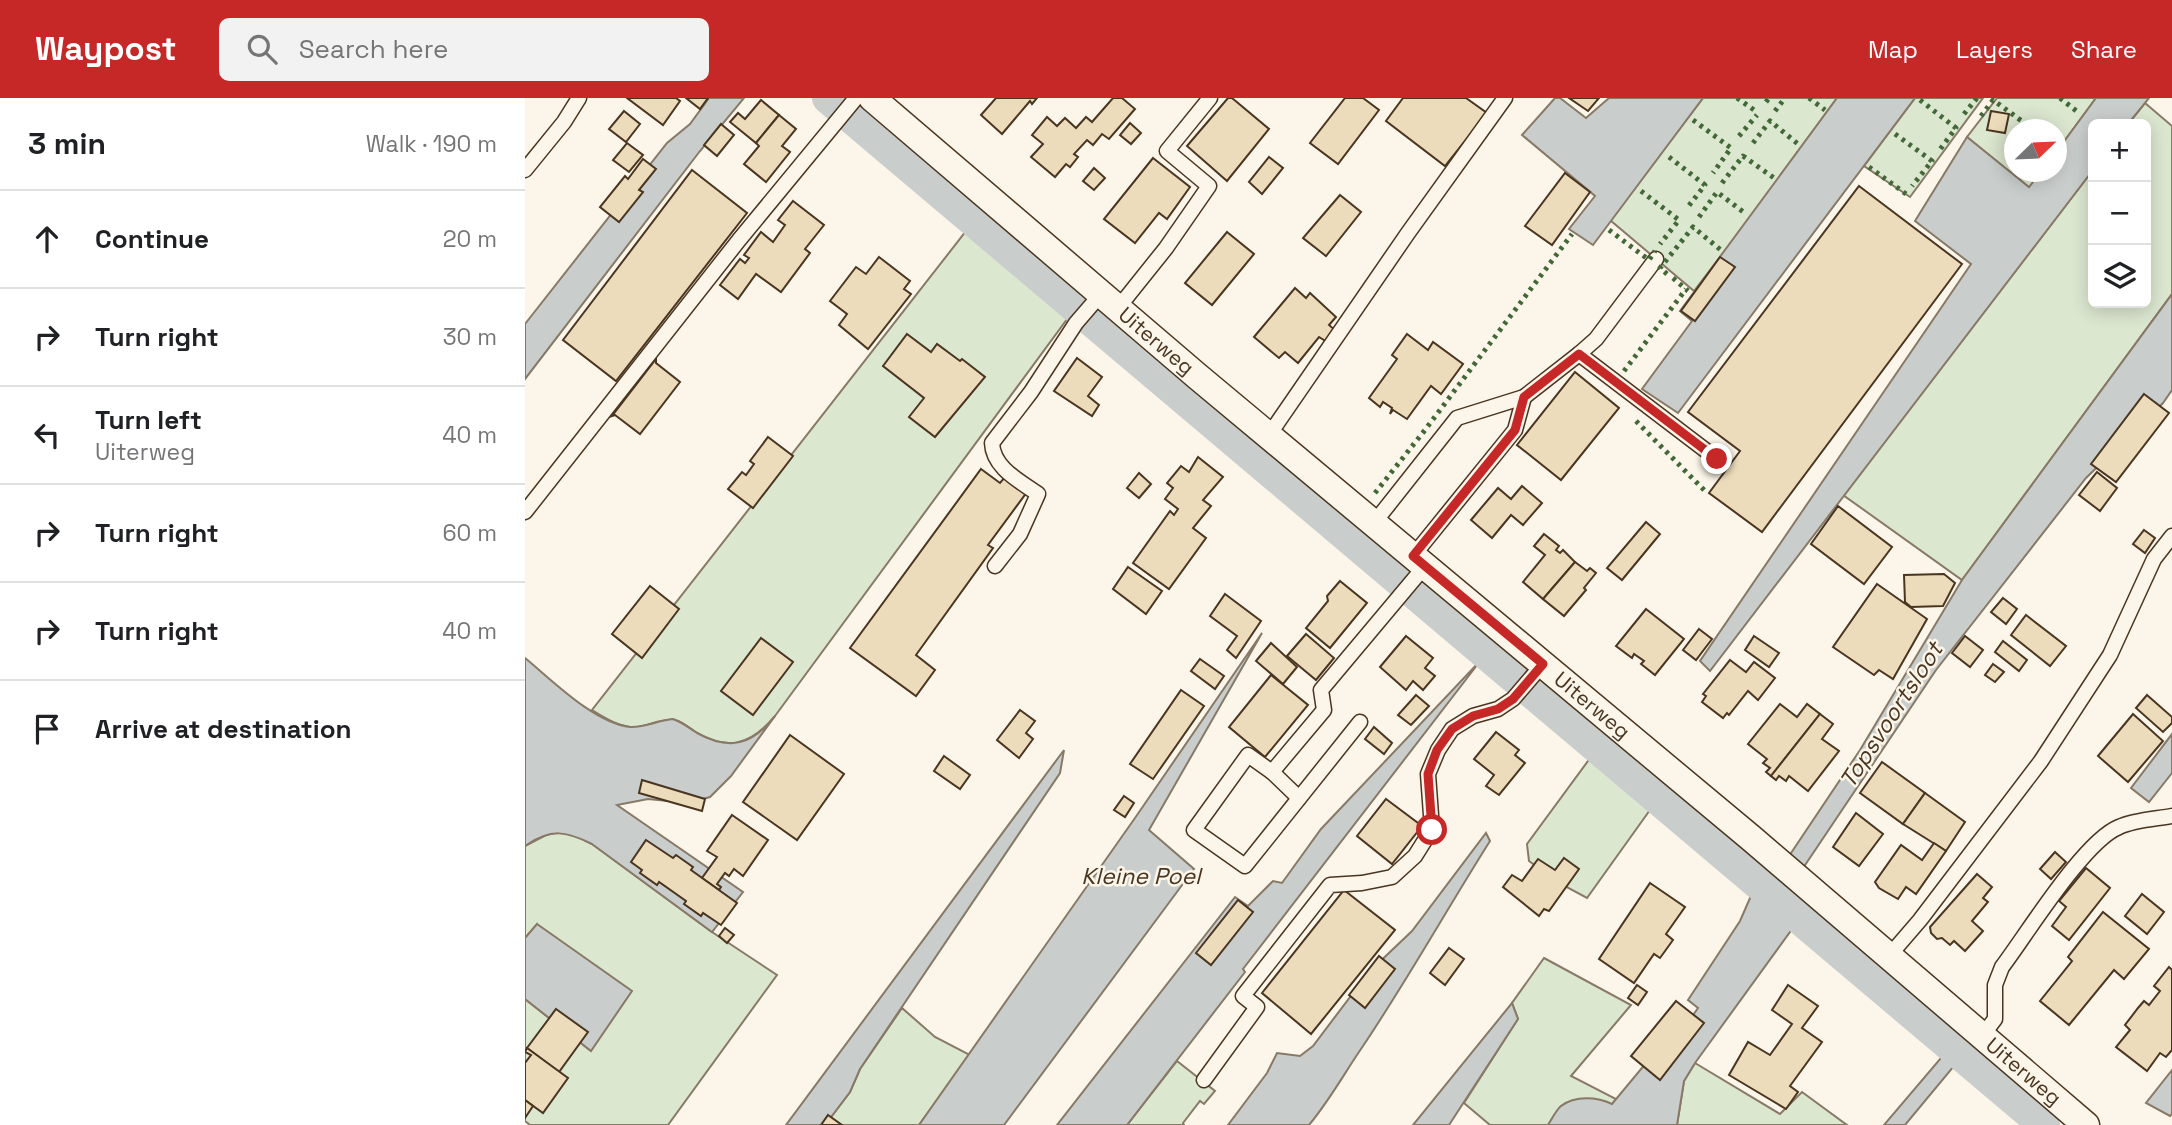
<!DOCTYPE html>
<meta charset="utf-8">
<style>
:root{--surface:#fff;--page:#f2f2f2;--text:#202124;--muted:#757577;--line:#e0e0e0;--accent:#c62828}
body{margin:0;font-family:"Space Grotesk",sans-serif;background:var(--page);color:var(--text)}
.controls{position:absolute;right:21px;top:21px;display:grid;overflow:hidden;border-radius:10px;box-shadow:0 4px 18px #0003}
.controls button{width:63px;height:63px;display:grid;place-items:center;padding:0;border:0;border-bottom:2px solid var(--line);background:var(--surface);color:var(--text);font:35px sans-serif}
.compass{position:absolute;left:1479px;top:21px;width:63px;height:63px;border-radius:50%;background:var(--surface);box-shadow:0 4px 18px #0003;rotate:67deg}
.stop{position:absolute;width:21px;height:21px;margin:-16px;border:5px solid #c62828;border-radius:50%;background:#fff}
.stop.end{background:#c62828;border-color:#fff;box-shadow:0 2px 7px #0008}
.list{margin:0;padding:0;list-style:none}
h2{display:flex;justify-content:space-between;align-items:center;height:91px;margin:0;padding:0 28px;font-size:30px}
h2 small{font-size:23px;font-weight:400;color:var(--muted)}
.list li{display:grid;grid-template-columns:46px 1fr auto;gap:21px;align-items:center;box-sizing:border-box;height:98px;padding:0 28px;border-top:2px solid var(--line)}
.list b{display:block;font-size:26px;white-space:nowrap}
.list p{margin:0;font-size:23px;white-space:nowrap;color:var(--muted)}
.list em{font-size:23px;font-style:normal;color:var(--muted)}
.icon{flex:none;width:38px;height:38px;fill:none;stroke:currentColor;stroke-width:2;stroke-linecap:round;stroke-linejoin:round}
.map{position:relative;flex:none;width:1647px;height:1027px;overflow:hidden}
header{display:flex;align-items:center;gap:42px;box-sizing:border-box;height:98px;padding:0 35px;background:var(--accent);color:#fff}
header strong{font-size:33px}
nav{display:flex;gap:38px;margin-inline-start:auto;font-size:24px}
.search{width:490px;height:63px;background:var(--page);display:flex;align-items:center;gap:18px;box-sizing:border-box;padding:0 24px;border-radius:10px;color:var(--muted);font-size:26px}
main{display:flex}
aside{flex:1;background:var(--surface)}
.map>svg:first-child{display:block}
</style>
<header>
<strong>Waypost</strong>
<div class="search"><svg class="icon" aria-label="search" viewBox="0 0 24 24"><circle cx="10" cy="10" r="6"/><path d="M15 15l6 6"/></svg>Search here</div>
<nav><a>Map</a><a>Layers</a><a>Share</a></nav>
</header>
<main>
<aside>
<h2>3 min<small>Walk · 190 m</small></h2>
<ul class="list">
<li><svg class="icon" aria-label="ahead" viewBox="0 0 24 24"><path d="M12 20V5M6 11l6-6 6 6"/></svg><div><b>Continue</b></div><em>20 m</em></li>
<li><svg class="icon" aria-label="right" viewBox="0 0 24 24"><path d="M7 20v-9h11M14 6l5 5-5 5"/></svg><div><b>Turn right</b></div><em>30 m</em></li>
<li><svg class="icon" aria-label="left" viewBox="0 0 24 24"><path d="M17 20v-9H6M10 6l-5 5 5 5"/></svg><div><b>Turn left</b><p>Uiterweg</p></div><em>40 m</em></li>
<li><svg class="icon" aria-label="right" viewBox="0 0 24 24"><path d="M7 20v-9h11M14 6l5 5-5 5"/></svg><div><b>Turn right</b></div><em>60 m</em></li>
<li><svg class="icon" aria-label="right" viewBox="0 0 24 24"><path d="M7 20v-9h11M14 6l5 5-5 5"/></svg><div><b>Turn right</b></div><em>40 m</em></li>
<li><svg class="icon" aria-label="arrive" viewBox="0 0 24 24"><path d="M6 21V4h12l-3 4 3 4H6"/></svg><div><b>Arrive at destination</b></div></li>
</ul>
</aside>
<div class="map">
<svg width="1647" height="1027" viewBox="0 0 1647 1027">
<rect width="100%" height="100%" fill="#fbf6e9"/>
<g fill="#dce7d0" stroke="#887966" stroke-width="2">
<polygon points="1178,0 1312,0 1214,135 1169,193 1085,122"/>
<polygon points="1390,0 1458,0 1385,99 1339,68"/>
<polygon points="1472,0 1571,0 1532,53 1532,32 1490,32 1490,74 1516,74 1504,90 1442,39"/>
<polygon points="1620,5 1647,28 1647,196 1437,482 1318,397 1568,72 1568,205 1621,205 1621,26 1603,26"/>
<path d="M 459,110 L 562,194 L 250,618 C 226,647 202,654 169,633 C 163,629 158,624 150,622 C 137,620 126,627 113,629 C 97,631 80,620 67,612 Z"/>
<polygon points="1085,633 1145,684 1062,800 1034,785 1004,763 1002,746"/>
<polygon points="34,734 48,736 67,746 187,834 252,877 143,1027 5,1027 0,1023 0,901 66,953 12,826 0,840 0,748 21,737"/>
<polygon points="1019,860 1106,907 1046,978 1091,1001 1087,1006 1036,1008 1023,1027 965,1027 939,1005 993,921 987,905"/>
<polygon points="377,910 410,939 445,957 394,1027 300,1027 325,994 335,971"/>
<polygon points="652,963 690,993 679,1006 675,1003 658,1025 659,1027 602,1027"/>
<polygon points="1170,965 1255,1016 1277,994 1322,1027 1152,1027 1159,983"/>
</g>
<g fill="#c9cecd" stroke="#887966" stroke-width="2">
<polygon points="184,0 219,0 175,53 0,281 0,226 142,45 165,26"/>
<polygon points="1030,0 1035,0 1061,20 1084,0 1178,0 1068,147 1044,131 1070,98 997,37"/>
<polygon points="1312,0 1390,0 1153,315 1117,291 1167,223 1155,213"/>
<polygon points="1571,0 1624,0 1603,26 1568,26 1568,72 1185,573 1175,563 1446,166 1390,123 1442,39 1504,89 1516,74 1532,74 1532,53"/>
<path d="M 1647,196 L 1647,292 L 1638,305 L 1561,380 L 1411,572 L 1264,791 L 1278,816 L 1170,965 L 1159,983 L 1152,1027 L 1023,1027 C 1027,1021 1031,1012 1036,1008 C 1050,997 1073,999 1087,1006 L 1126,959 L 1135,964 L 1173,910 L 1163,902 L 1215,823 L 1236,775 L 1250,779 L 1335,652 L 1437,482 Z"/>
<polygon points="737,535 624,732 669,771 479,1027 394,1027 610,720"/>
<path d="M 0,560 C 27,582 69,625 105,629 C 119,630 134,622 148,621 C 157,624 164,630 172,635 C 205,653 227,647 250,618 L 206,678 L 185,699 L 163,705 L 123,701 L 92,707 L 218,794 L 187,834 L 67,746 C 41,733 26,730 0,748 Z"/>
<polygon points="956,562 718,871 720,874 602,1027 532,1027 710,799 723,808 748,783 757,785 796,731"/>
<polygon points="1647,636 1647,675 1624,704 1606,690"/>
<polygon points="539,652 535,675 335,971 325,994 300,1027 261,1027"/>
<path d="M 961,735 L 965,743 C 922,811 883,881 838,948 C 820,974 805,1002 784,1027 L 703,1027 L 742,975 L 752,955 L 775,958 L 788,948 L 844,874 L 887,833 Z"/>
<polygon points="12,826 107,893 66,953 0,901 0,840"/>
<polygon points="987,905 993,921 924,1027 888,1027"/>
<polygon points="1432,941 1444,950 1380,1027 1359,1027"/>
<polygon points="1647,972 1647,1016 1645,1018 1621,1005"/>
</g>
<g fill="none" stroke-linecap="round" stroke-linejoin="round">
<polyline stroke="#c9cecd" stroke-width="32" points="303,0 1519,1027"/>
</g>
<g fill="#ecdcbc" stroke="#4a3520" stroke-width="2">
<polygon points="102,0 151,0 155,3 138,27"/>
<polygon points="161,0 183,0 175,11"/>
<polygon points="471,0 512,0 507,6 505,3 477,36 456,17"/>
<polygon points="588,0 597,0 610,11 584,41 577,36 568,47 562,42 549,56 553,59 545,69 541,66 530,79 506,59 518,46 507,37 522,19 532,28 540,20 551,30 561,19 567,24"/>
<polygon points="703,0 707,0 744,31 702,83 662,48"/>
<polygon points="820,0 838,0 854,12 813,66 785,45"/>
<polygon points="878,0 941,0 962,15 920,68 861,23"/>
<polygon points="1044,0 1074,0 1063,13"/>
<polygon points="236,2 254,17 231,45 205,24 213,15 220,21"/>
<polygon points="99,13 115,26 101,44 84,31"/>
<polygon points="1466,13 1484,16 1480,35 1462,32"/>
<polygon points="254,17 271,31 257,48 265,54 241,84 219,66 234,48 231,45"/>
<polygon points="605,25 616,35 606,46 595,37"/>
<polygon points="196,26 209,37 192,58 179,47"/>
<polygon points="102,45 118,57 104,74 88,62"/>
<polygon points="744,59 758,70 737,96 724,84"/>
<polygon points="628,60 665,89 642,121 634,115 610,145 579,121"/>
<polygon points="118,61 131,71 114,92 118,94 94,124 75,109 100,78 103,81"/>
<polygon points="569,70 580,80 569,92 558,83"/>
<polygon points="167,72 222,115 91,283 38,242"/>
<polygon points="1040,75 1065,94 1027,147 1000,128"/>
<polygon points="1334,88 1437,166 1237,434 1184,395 1215,353 1163,314"/>
<polygon points="815,97 836,114 801,158 778,140"/>
<polygon points="268,103 299,127 280,151 285,155 256,194 231,176 213,201 195,187 215,161 220,165 224,160 219,157 236,134 248,144 260,127 253,122"/>
<polygon points="702,134 729,156 687,207 660,185"/>
<polygon points="354,159 385,183 379,191 386,196 343,251 314,227 322,216 305,203 331,169 341,176"/>
<polygon points="1195,159 1210,169 1170,223 1156,213"/>
<polygon points="770,190 781,200 785,195 811,219 804,227 811,233 802,244 794,239 773,265 760,254 754,260 729,239"/>
<polygon points="382,236 406,254 412,246 435,263 437,261 460,279 410,339 384,319 399,300 358,268"/>
<polygon points="882,236 903,252 908,244 938,266 916,296 906,288 882,321 868,312 865,316 867,310 858,304 855,309 844,300 872,261 867,257"/>
<polygon points="552,260 577,279 563,298 574,307 567,318 529,293"/>
<polygon points="131,261 131,265 155,284 115,336 90,317 87,318"/>
<polygon points="1050,274 1094,310 1036,382 992,347"/>
<polygon points="1619,296 1644,315 1591,384 1566,366"/>
<polygon points="243,339 268,358 228,410 203,391 217,374 221,377 229,366 225,363"/>
<polygon points="673,359 698,379 678,402 686,408 668,430 681,440 644,491 608,465 645,413 649,417 653,411 640,401 648,390 642,385 656,368 664,374"/>
<polygon points="456,371 475,385 480,379 502,394 463,447 468,450 391,557 410,572 391,598 325,550"/>
<polygon points="1572,374 1592,390 1575,413 1554,397"/>
<polygon points="614,375 626,386 614,400 602,390"/>
<polygon points="997,388 1017,405 998,427 986,417 967,440 946,422 973,390 986,401"/>
<polygon points="1313,408 1367,449 1339,486 1286,446"/>
<polygon points="1121,424 1135,436 1097,482 1082,470"/>
<polygon points="1619,432 1630,440 1620,455 1608,446"/>
<polygon points="1019,436 1034,448 1031,452 1035,455 1038,452 1050,464 1018,501 998,484 1020,457 1009,448"/>
<polygon points="1050,464 1062,473 1065,470 1071,475 1059,490 1061,492 1039,518 1018,501"/>
<polygon points="603,469 637,493 621,516 588,491"/>
<polygon points="1419,476 1430,485 1418,508 1386,509 1380,504 1379,477"/>
<polygon points="815,483 842,505 805,550 781,530 803,503 802,498"/>
<polygon points="1352,486 1402,521 1368,581 1354,572 1349,577 1308,549"/>
<polygon points="125,488 154,511 117,560 87,536"/>
<polygon points="700,496 736,523 711,560 702,552 712,538 685,518"/>
<polygon points="1478,500 1492,511 1481,526 1466,514"/>
<polygon points="1121,511 1159,541 1130,577 1116,566 1119,563 1109,556 1107,560 1091,548"/>
<polygon points="1501,517 1541,548 1525,568 1486,537"/>
<polygon points="1174,531 1187,541 1171,562 1158,552"/>
<polygon points="781,536 809,560 791,582 762,558"/>
<polygon points="881,538 908,560 900,570 910,578 898,592 888,583 881,592 855,569"/>
<polygon points="1229,538 1254,555 1244,569 1220,552"/>
<polygon points="1440,538 1458,552 1445,569 1427,555"/>
<polygon points="236,540 268,564 228,617 196,593"/>
<polygon points="1478,543 1502,562 1494,573 1470,554"/>
<polygon points="746,545 772,569 758,586 731,563"/>
<polygon points="675,561 699,578 690,591 666,573"/>
<polygon points="1205,562 1221,574 1229,564 1250,580 1233,602 1223,593 1204,617 1202,615 1198,620 1177,604 1181,598 1178,596"/>
<polygon points="1468,566 1479,574 1470,584 1460,577"/>
<polygon points="746,577 783,607 740,659 704,629"/>
<polygon points="656,592 679,608 628,681 605,666"/>
<polygon points="891,597 904,608 886,627 873,617"/>
<polygon points="1622,597 1647,619 1647,625 1638,634 1611,610"/>
<polygon points="1255,606 1272,619 1282,606 1295,616 1246,678 1241,674 1245,670 1238,665 1242,661 1223,646"/>
<polygon points="495,612 510,623 501,635 508,641 494,660 472,642"/>
<polygon points="1295,616 1308,626 1297,641 1314,653 1283,693 1264,678 1261,683 1254,678 1251,682 1246,678"/>
<polygon points="1608,616 1638,643 1603,684 1573,658"/>
<polygon points="849,629 867,645 859,656 840,641"/>
<polygon points="971,634 994,652 990,657 1000,665 974,697 961,688 969,677 949,661"/>
<polygon points="265,637 319,676 272,742 218,704"/>
<polygon points="419,658 445,677 435,691 409,673"/>
<polygon points="1357,664 1400,695 1378,726 1335,695"/>
<polygon points="117,682 180,701 177,713 114,695"/>
<polygon points="1400,695 1440,724 1421,753 1378,726"/>
<polygon points="599,698 609,705 600,719 589,712"/>
<polygon points="861,701 897,728 867,766 832,738"/>
<polygon points="1331,715 1358,736 1334,768 1308,749"/>
<polygon points="207,717 243,742 218,778 209,771 204,778 200,775 192,786 196,789 194,792 177,780 192,759 182,753"/>
<polygon points="121,742 148,760 151,757 168,769 166,772 212,805 196,827 178,815 176,818 159,806 161,803 134,784 132,787 115,775 117,772 106,764"/>
<polygon points="1409,745 1421,753 1391,796 1381,789 1373,801 1354,790 1350,784 1376,747 1397,762"/>
<polygon points="1530,754 1541,764 1526,781 1515,771"/>
<polygon points="1039,760 1054,771 1024,813 1019,811 1014,818 978,789 987,777 997,783 1013,761 1030,772"/>
<polygon points="1561,770 1585,790 1544,842 1527,828 1541,809 1534,803"/>
<polygon points="1452,776 1467,789 1458,800 1463,804 1447,823 1458,833 1440,853 1429,843 1425,847 1417,840 1412,841 1406,835 1405,829"/>
<polygon points="1125,785 1160,809 1141,836 1148,842 1135,860 1129,856 1109,885 1074,861"/>
<polygon points="819,792 870,832 786,936 737,895"/>
<polygon points="1617,796 1639,814 1622,836 1600,818"/>
<polygon points="713,802 728,814 686,867 671,855"/>
<polygon points="1578,814 1624,851 1599,881 1589,872 1544,927 1515,903 1547,863 1543,859"/>
<polygon points="200,830 209,837 202,845 194,838"/>
<polygon points="924,850 939,861 920,887 905,875"/>
<polygon points="854,858 870,871 840,910 824,897"/>
<polygon points="1644,869 1647,872 1647,952 1641,959 1635,955 1622,973 1591,949 1605,932 1600,927 1613,910 1619,903 1624,907 1635,893 1629,888"/>
<polygon points="1112,887 1122,894 1113,907 1103,900"/>
<polygon points="1263,887 1293,908 1277,930 1297,944 1265,988 1273,994 1261,1011 1204,977 1223,944 1245,957 1267,926 1247,912"/>
<polygon points="1151,903 1179,925 1135,982 1106,958"/>
<polygon points="31,911 63,934 34,974 2,950"/>
<polygon points="2,950 43,980 18,1015 0,1002 0,965 6,957 0,954"/>
<polygon points="0,1002 8,1008 0,1020"/>
<polygon points="303,1017 317,1027 296,1027"/>
</g>
<g fill="none" stroke-linecap="round" stroke-linejoin="round">
<defs>
<g id="lane">
<polyline points="0,72 39,24 54,0"/>
<polyline points="593,210 641,150 684,88 642,53 685,0"/>
<polyline points="1054,256 1192,361"/>
<polyline points="744,337 883,135 980,0"/>
<polyline points="0,414 214,142 331,0"/>
<polyline points="849,425 932,320 999,299 1054,256 1071,241 1131,161"/>
<polyline points="888,458 990,332 999,299"/>
<path d="M 470,468 L 495,436 L 513,396 C 495,383 468,370 467,345 L 506,294 L 551,225 L 576,196"/>
<polyline points="835,624 720,768 669,732 723,657 747,674 799,612 796,592 900,468"/>
<polyline points="747,674 774,700"/>
<polyline points="1364,858 1395,822 1516,663 1585,557 1629,461 1647,438"/>
<path d="M 1457,938 L 1470,921 L 1470,887 L 1477,869 C 1502,836 1559,743 1594,729 C 1609,722 1630,721 1647,718"/>
<polyline points="679,982 732,909 718,898 805,787 837,785 867,779 890,758 907,731 903,676 913,652 927,631 948,618 973,611 988,601 1018,566"/>
</g>
<g id="street">
<path id="s1" d="M 347,0 L 672,278 L 1226,740 L 1561,1027"/>
</g>
</defs>
<use href="#lane" stroke="#4a3520" stroke-width="17"/>
<use href="#street" stroke="#4a3520" stroke-width="29"/>
<use href="#lane" stroke="#fbf6e9" stroke-width="14"/>
<use href="#street" stroke="#fbf6e9" stroke-width="26"/>
<g stroke="#436837" stroke-width="5" stroke-dasharray="3.5 5" stroke-linecap="butt">
<polyline points="1212,0 1232,14"/>
<polyline points="1284,0 1300,12"/>
<polyline points="1535,0 1554,15"/>
<polyline points="1395,2 1431,30 1413,54"/>
<polyline points="1241,4 1244,0"/>
<polyline points="1250,13 1260,0"/>
<polyline points="1439,16 1452,0"/>
<polyline points="1456,18 1468,2 1509,32"/>
<polyline points="1168,22 1206,50 1188,75"/>
<polyline points="1370,36 1407,63 1387,88"/>
<polyline points="1214,38 1232,17"/>
<polyline points="1228,45 1245,23 1273,46"/>
<polyline points="1144,59 1180,87 1162,110"/>
<polyline points="1344,69 1381,96"/>
<polyline points="1197,85 1218,58 1249,80"/>
<polyline points="1116,93 1154,122 1135,146"/>
<polyline points="1174,119 1192,94 1221,116"/>
<polyline points="1084,132 1124,162 1130,153"/>
<polyline points="1142,176 1135,170 1168,129 1197,153"/>
<polyline points="1148,180 1163,193"/>
<polyline points="1099,273 1161,191"/>
<polyline points="1111,323 1180,393"/>
<polyline points="850,395 900,332 1047,136"/>
</g>
</g>
<g fill="none" stroke-linecap="round" stroke-linejoin="round">
<polyline stroke="#c62828" stroke-width="9" points="907,732 903,676 912,652 927,631 948,618 973,611 988,601 1018,566 888,458 990,332 999,299 1054,256 1192,361"/>
</g>
<g text-anchor="middle" stroke-width="5" stroke-linejoin="round" paint-order="stroke">
<g font-size="21" fill="#4a3520" stroke="#fbf6e9">
<text dy="7" stroke="none"><textPath href="#s1" startOffset="374">Uiterweg</textPath></text>
<text dy="7" stroke="none"><textPath href="#s1" startOffset="942">Uiterweg</textPath></text>
<text dy="7" stroke="none"><textPath href="#s1" startOffset="1508">Uiterweg</textPath></text>
</g>
<g font-size="23" font-style="italic" fill="#4a3520" stroke="#fbf6e9">
<text transform="translate(1366 617) rotate(-57)" y="8">Topsvoortsloot</text>
<text x="616" y="786">Kleine Poel</text>
</g>
</g>
</svg>
<div class="controls">
<button>+</button>
<button>−</button>
<button><svg class="icon" aria-label="layers" viewBox="0 0 24 24"><path d="M12 4l9 5-9 5-9-5zM3 14l9 5 9-5"/></svg></button>
</div>
<svg class="compass" viewBox="-18 -18 36 36"><path d="M0-13l5 13h-10z" fill="#e53935"/><path d="M0 13l5-13h-10z" fill="#757577"/></svg>
<div class="stop" style="left:907px;top:732px"></div>
<div class="stop end" style="left:1192px;top:361px"></div>
</div>
</main>
